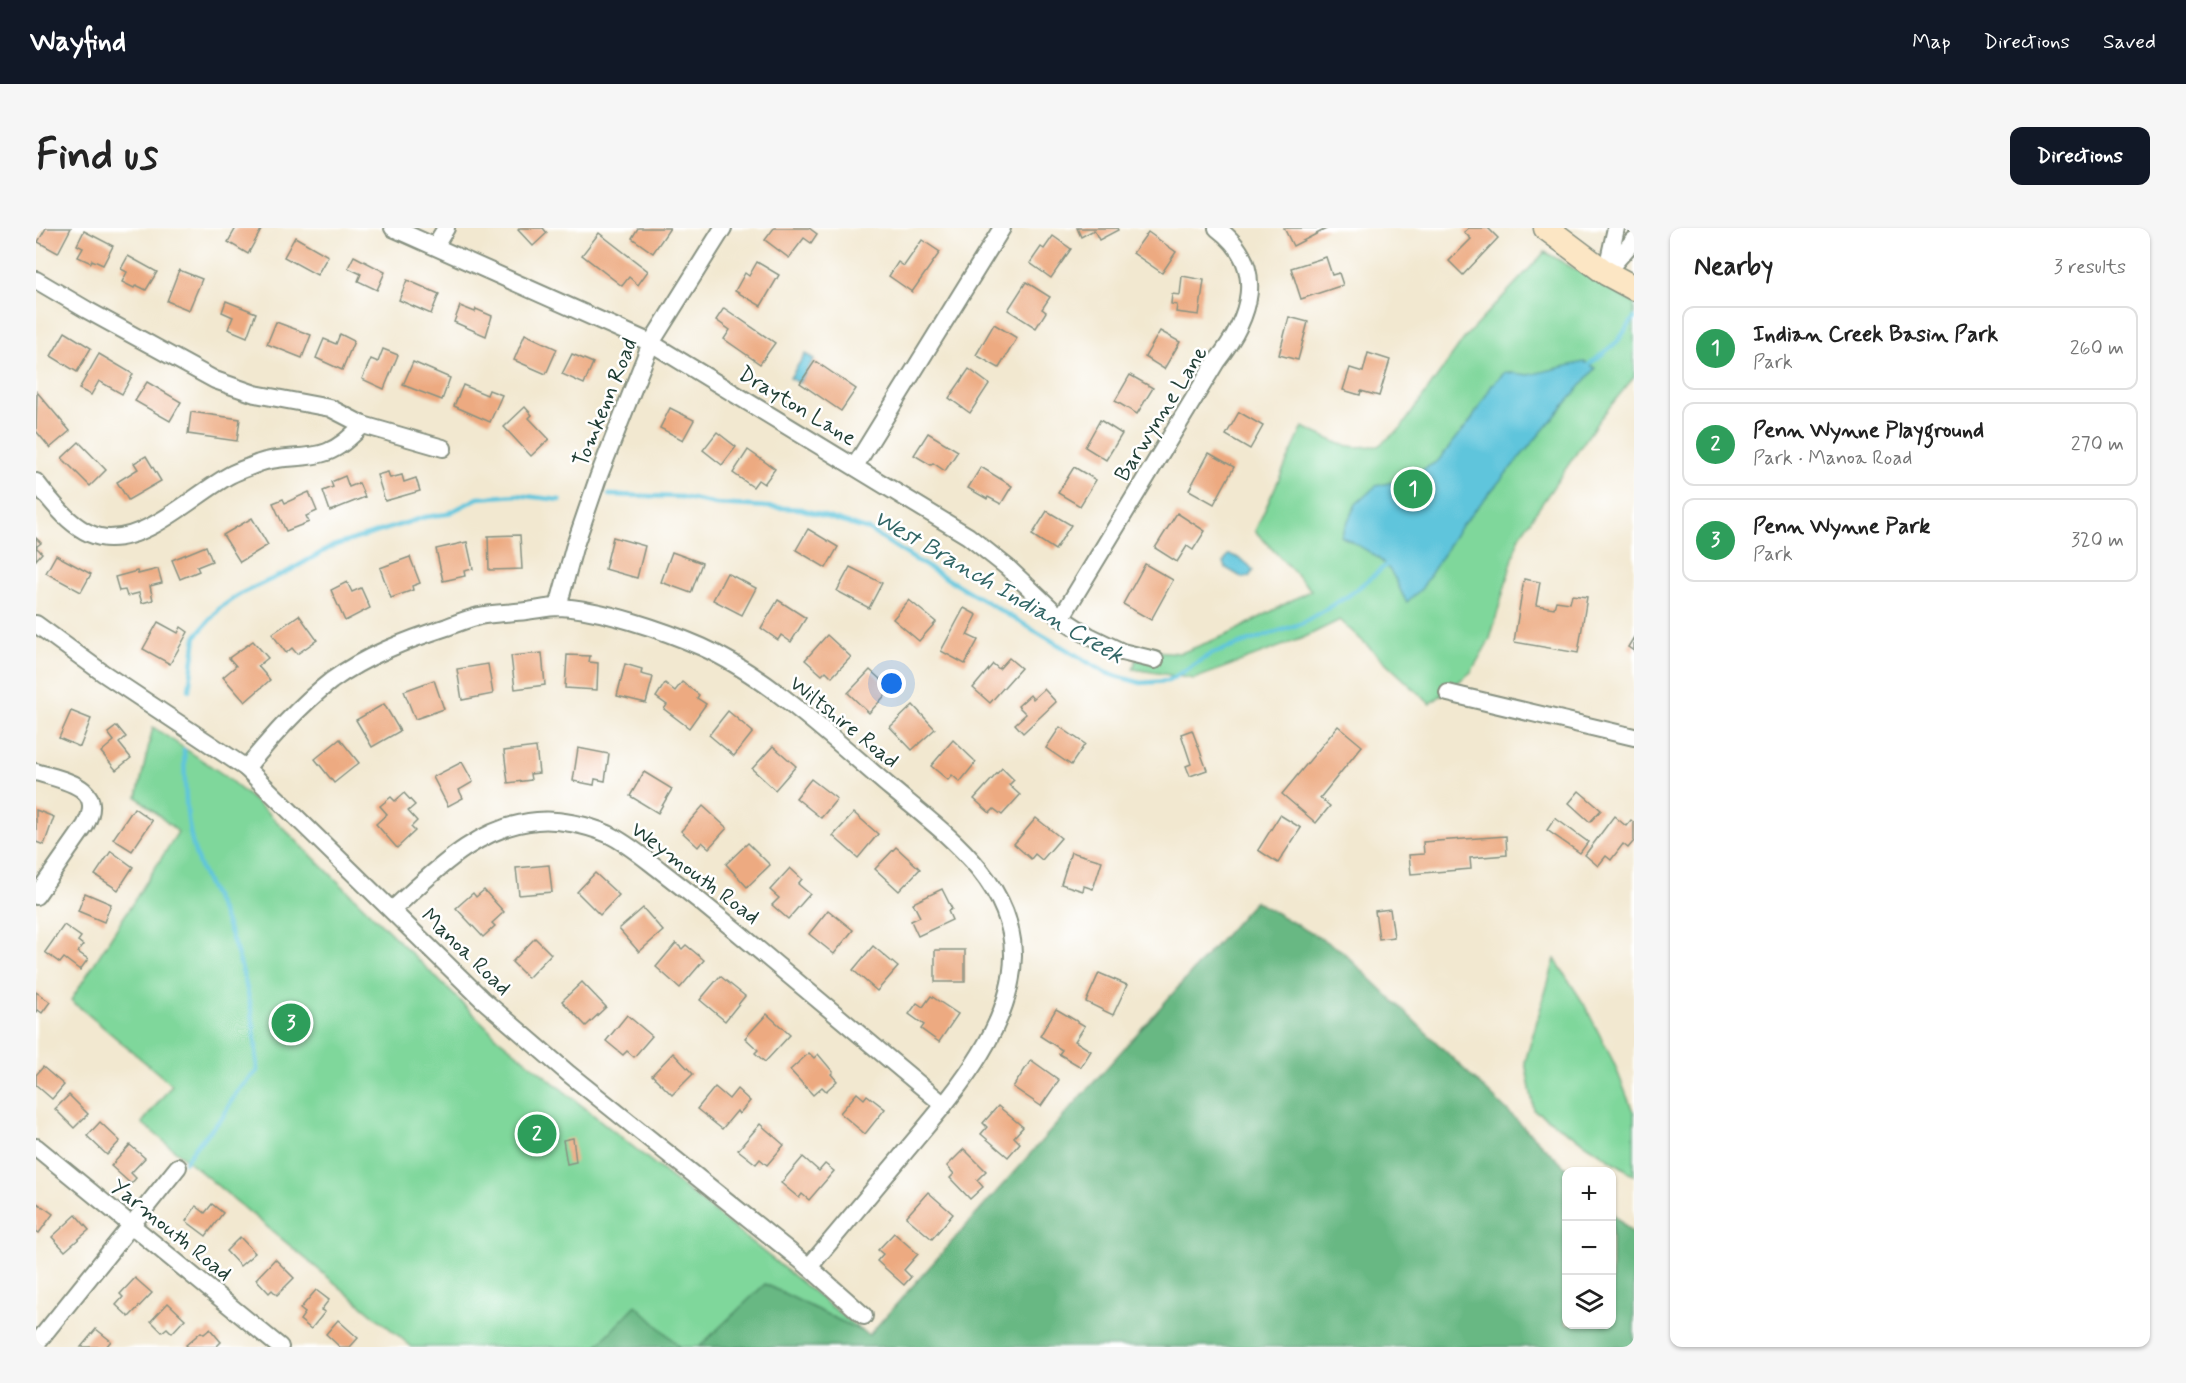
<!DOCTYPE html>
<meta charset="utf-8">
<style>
:root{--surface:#fff;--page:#f6f6f6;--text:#222;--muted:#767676;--line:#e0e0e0;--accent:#111827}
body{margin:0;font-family:Mynerve,sans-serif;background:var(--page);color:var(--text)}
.controls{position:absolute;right:18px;bottom:18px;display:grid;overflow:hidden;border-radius:12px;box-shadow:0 2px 4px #0004}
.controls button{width:54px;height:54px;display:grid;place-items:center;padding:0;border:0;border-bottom:2px solid var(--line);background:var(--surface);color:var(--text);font:30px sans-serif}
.you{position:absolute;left:856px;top:456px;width:21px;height:21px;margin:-15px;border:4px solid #fff;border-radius:50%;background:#1a73e8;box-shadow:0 0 0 9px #1a73e833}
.badge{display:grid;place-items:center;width:39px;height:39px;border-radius:50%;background:var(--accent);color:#fff;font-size:20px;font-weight:700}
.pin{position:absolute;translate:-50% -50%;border:3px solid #fff;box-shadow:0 2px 6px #0006}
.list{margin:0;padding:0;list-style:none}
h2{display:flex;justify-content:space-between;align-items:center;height:78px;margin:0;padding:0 24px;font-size:26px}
h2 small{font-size:20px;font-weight:400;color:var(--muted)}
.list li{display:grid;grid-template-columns:39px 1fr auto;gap:18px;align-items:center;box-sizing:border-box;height:84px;margin:0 12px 12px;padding:0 12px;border:2px solid var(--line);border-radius:12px}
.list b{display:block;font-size:22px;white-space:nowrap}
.list p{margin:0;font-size:20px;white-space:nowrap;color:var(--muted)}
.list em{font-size:20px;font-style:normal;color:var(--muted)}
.icon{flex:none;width:33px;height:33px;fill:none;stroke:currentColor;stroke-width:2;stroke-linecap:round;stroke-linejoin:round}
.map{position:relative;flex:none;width:1598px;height:1119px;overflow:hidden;border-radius:12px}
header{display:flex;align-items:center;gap:36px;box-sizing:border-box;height:84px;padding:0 30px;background:var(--accent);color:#fff}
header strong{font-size:28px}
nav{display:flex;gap:33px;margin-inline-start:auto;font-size:21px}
.intro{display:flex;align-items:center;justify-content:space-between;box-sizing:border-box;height:144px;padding:0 36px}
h1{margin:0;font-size:42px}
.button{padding:15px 27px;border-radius:12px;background:var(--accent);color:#fff;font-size:21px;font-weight:700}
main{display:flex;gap:36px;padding:0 36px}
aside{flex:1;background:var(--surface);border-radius:12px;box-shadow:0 2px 4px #0004}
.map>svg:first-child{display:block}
</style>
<header>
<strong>Wayfind</strong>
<nav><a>Map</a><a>Directions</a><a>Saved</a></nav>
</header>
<div class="intro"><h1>Find us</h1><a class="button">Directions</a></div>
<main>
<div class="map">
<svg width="1598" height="1119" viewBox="0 0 1598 1119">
<rect width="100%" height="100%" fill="#fff"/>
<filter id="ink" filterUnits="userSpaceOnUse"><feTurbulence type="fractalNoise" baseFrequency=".0167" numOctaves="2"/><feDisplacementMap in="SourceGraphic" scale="12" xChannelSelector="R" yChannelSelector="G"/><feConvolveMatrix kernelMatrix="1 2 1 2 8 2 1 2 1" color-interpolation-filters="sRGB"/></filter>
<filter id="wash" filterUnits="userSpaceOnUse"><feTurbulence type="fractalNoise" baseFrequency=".008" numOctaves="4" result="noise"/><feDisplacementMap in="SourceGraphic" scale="24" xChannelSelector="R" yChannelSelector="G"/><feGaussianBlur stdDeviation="1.35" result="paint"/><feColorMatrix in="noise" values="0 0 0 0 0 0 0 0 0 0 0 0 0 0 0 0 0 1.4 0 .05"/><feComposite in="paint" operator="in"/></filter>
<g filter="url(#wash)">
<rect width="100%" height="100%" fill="#f2e8d0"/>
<g fill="#7fd79b" stroke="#4f8a68" stroke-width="1.5">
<polygon points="1509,24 1598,75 1598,149 1563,192 1483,309 1454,411 1435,444 1394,476 1304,392 1267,410 1158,451 1097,441 1104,422 1145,425 1193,406 1275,362 1219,303 1267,199 1304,216 1319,219 1342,218 1365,200 1430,108"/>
<polygon points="117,499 188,547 231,584 462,810 843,1117 841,1119 376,1119 106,895 136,857 35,772 142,604 101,569"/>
<polygon points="1519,731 1548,776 1578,835 1598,886 1598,947 1498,882 1489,834"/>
</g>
<g fill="#67b883" stroke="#437a5c" stroke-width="1.5">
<polygon points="1219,673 1305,722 1533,943 1530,944 1530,1096 1576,1096 1576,985 1598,1007 1598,1119 663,1119 729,1056 833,1107"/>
<polygon points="600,1077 644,1119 560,1119"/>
</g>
<g fill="#5fc5dc" stroke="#3f8188" stroke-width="1.5">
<polygon points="769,126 778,131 763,155 754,150"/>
<path d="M 1548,134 L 1560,140 L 1422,302 L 1386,360 L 1371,374 C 1365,366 1363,357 1358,349 C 1347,328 1324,319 1305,308 L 1320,276 L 1340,258 L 1371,251 L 1402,233 L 1436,191 L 1456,157 L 1469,144 L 1493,147 Z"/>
<path d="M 1192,327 C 1200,327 1214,336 1217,343 L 1213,349 L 1207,350 L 1190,340 L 1188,334 Z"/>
</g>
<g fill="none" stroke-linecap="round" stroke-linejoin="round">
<g stroke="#5fc5dc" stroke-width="4.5">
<polyline points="1550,139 1581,114 1598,90"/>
<polyline points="573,267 645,269 680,276 765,281 833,302 883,334 1070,445 1105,455 1132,453 1175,426 1267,395 1312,368 1353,335"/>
<polyline points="153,462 160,408 184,380 204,366 251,344 297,318 389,289 411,286 442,270 481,267 524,272"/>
<path d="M 148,522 C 149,558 149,596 161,631 C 168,652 180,670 188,690 C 209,740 220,789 221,843 L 200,865 L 186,890 L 160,918 L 149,934"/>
</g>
</g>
<g id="blocks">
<g fill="#edaa81">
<polygon points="10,0 35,0 22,25 2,14"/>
<polygon points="200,0 221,0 225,2 212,26 192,14"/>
<polygon points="484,0 507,0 511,5 497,18 482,2"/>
<polygon points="602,0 634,0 617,25 596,10"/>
<polygon points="738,0 773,0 781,6 775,15 768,10 753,30 729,12"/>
<polygon points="1041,0 1081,0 1082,2 1063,12 1058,2 1045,9"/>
<polygon points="1248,0 1292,0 1257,18"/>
<polygon points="1433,0 1452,0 1462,10 1427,47 1413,33 1435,11 1428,4"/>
<polygon points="48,3 77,18 67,37 56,32 55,35 42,29 47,20 41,17"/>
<polygon points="1112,4 1140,24 1126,45 1097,25"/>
<polygon points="563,5 612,43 602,57 593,49 586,58 546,27"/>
<polygon points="1017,8 1035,21 1015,50 994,35 1005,19 1008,21"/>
<polygon points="259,9 292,28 281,47 248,29"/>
<polygon points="886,12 904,24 876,64 853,48 862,34 868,38"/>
<polygon points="92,28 121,44 110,62 100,57 98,60 86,54 91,44 85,41"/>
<polygon points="318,28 349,44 341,62 322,53 325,46 312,40"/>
<polygon points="1290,29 1296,47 1303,45 1307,57 1265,71 1255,40"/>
<polygon points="721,34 743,47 725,78 699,63 709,45 713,48"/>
<polygon points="143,42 166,51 153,82 131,73"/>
<polygon points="1146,48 1168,52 1163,87 1140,84 1141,77 1135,76 1136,66 1144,67"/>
<polygon points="371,52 403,66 395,86 363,72"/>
<polygon points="990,54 1014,69 1006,81 1010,84 1000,100 972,82"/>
<polygon points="190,73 220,85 211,109 192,101 197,89 186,84"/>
<polygon points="424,78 439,84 440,81 456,88 450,108 418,94"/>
<polygon points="688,80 739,115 724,136 688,111 694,102 680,92"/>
<polygon points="1253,89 1272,94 1262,132 1243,127"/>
<polygon points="240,94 275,107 266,130 231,116"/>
<polygon points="958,96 981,110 963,140 940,127"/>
<polygon points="1124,103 1144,114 1128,141 1109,129"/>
<polygon points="29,104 55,120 41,144 15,128"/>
<polygon points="304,106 318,113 306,142 280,130 288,111 300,116"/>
<polygon points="489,106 521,121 510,146 478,132"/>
<polygon points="347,121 362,127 348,161 326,151 335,131 342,134"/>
<polygon points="1332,125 1354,132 1343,168 1325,163 1324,167 1307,162 1314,140 1327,144"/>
<polygon points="63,126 97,146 86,166 63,153 55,167 43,161"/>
<polygon points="536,126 557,135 548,156 526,146"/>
<polygon points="779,133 820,161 805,183 764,155"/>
<polygon points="377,134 414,150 406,172 367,157"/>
<polygon points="933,141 953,156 934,185 913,170"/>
<polygon points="1094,147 1117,160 1101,186 1079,173"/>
<polygon points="111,154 145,174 134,193 99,173"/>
<polygon points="427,157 451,167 453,162 466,167 454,194 418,178"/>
<polygon points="1,164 34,203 14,220 0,203"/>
<polygon points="489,179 496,187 493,190 513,211 495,228 468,199"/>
<polygon points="634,180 658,192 647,212 624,200"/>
<polygon points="155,184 204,191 201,213 152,206"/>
<polygon points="1203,184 1227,198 1214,221 1190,207"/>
<polygon points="1064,192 1086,206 1070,232 1049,219"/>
<polygon points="681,204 700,219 686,237 667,222"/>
<polygon points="892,205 922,223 909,243 897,235 895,237 878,227"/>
<polygon points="43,214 70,242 54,258 26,230"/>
<polygon points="712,222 739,241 728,256 722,252 717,259 697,245"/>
<polygon points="1173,225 1198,239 1178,276 1153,262"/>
<polygon points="110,228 125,253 92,272 81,254 102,241 98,235"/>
<polygon points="945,239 976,258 965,276 952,269 951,271 932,260"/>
<polygon points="1038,239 1060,252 1044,278 1022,265"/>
<polygon points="352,244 354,250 366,247 368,254 380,250 384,263 349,273 341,247"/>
<polygon points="309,248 313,259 323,255 329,269 294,283 287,263 297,259 295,254"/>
<polygon points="273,264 281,283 270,288 273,294 250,303 237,275 247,271 249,275"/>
<polygon points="1011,283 1035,297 1019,322 996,307"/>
<polygon points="1141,285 1169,303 1157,322 1151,318 1141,334 1119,320"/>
<polygon points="216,290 232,317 204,334 187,307"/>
<polygon points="772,301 802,319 790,340 760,322"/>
<polygon points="484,307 486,341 453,342 452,308"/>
<polygon points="577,309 609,318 601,350 569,341"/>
<polygon points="0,310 5,315 0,319 6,325 0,332"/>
<polygon points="431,314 437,341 428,343 429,348 407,353 400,321"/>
<polygon points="170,318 176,333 161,339 163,343 144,351 136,332"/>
<polygon points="636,324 666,335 655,365 625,354"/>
<polygon points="20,327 55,346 45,364 10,345"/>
<polygon points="374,329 384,355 376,358 377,362 355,370 344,340"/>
<polygon points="1109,336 1137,352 1115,392 1087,376"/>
<polygon points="814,339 846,355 833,380 801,363"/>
<polygon points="122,341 126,355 114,358 117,372 106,375 103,365 91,368 89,362 83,363 79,349 101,343 102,346"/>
<polygon points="691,345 720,360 706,387 677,372"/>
<polygon points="1488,351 1504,354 1500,377 1518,380 1520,373 1534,375 1536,367 1551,369 1542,425 1478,414"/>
<polygon points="311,354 316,364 325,360 334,380 309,393 295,362"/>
<polygon points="742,372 770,390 755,414 745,407 742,412 725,400"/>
<polygon points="873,372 900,394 883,413 857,391"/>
<polygon points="928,380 941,387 931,407 942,412 929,436 905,423"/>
<polygon points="263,387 281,412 261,426 256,420 250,425 236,406"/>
<polygon points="122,394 142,405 145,399 152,404 134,436 107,421"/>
<polygon points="791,407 815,429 796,449 790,443 786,447 769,432"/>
<polygon points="1598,409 1598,423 1592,419"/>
<polygon points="217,413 232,430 222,438 234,452 209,474 187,449 200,438 193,430"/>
<polygon points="506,425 509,457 479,461 475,428"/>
<polygon points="531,427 554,428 553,434 562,435 561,462 529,460"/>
<polygon points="973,430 985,440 954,475 937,460 957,436 963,441"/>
<polygon points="452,436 457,466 426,472 421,441"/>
<polygon points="589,436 606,441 605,446 617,449 610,475 581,468"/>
<polygon points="834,442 855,461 833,485 812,465"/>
<polygon points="398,452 408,481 379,491 368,463"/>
<polygon points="646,454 663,467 661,470 670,476 653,500 628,481 631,477 620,469 629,455 639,463"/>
<polygon points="1008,461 1020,474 987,505 979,496 990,486 982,478 994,467 997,471"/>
<polygon points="348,476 364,503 336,519 320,492"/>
<polygon points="877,477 899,501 876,522 854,499"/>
<polygon points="35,483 55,491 44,519 23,510"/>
<polygon points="692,483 717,504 698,528 673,507"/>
<polygon points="81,498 90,509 83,515 95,530 80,542 65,524 78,513 72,505"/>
<polygon points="1302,498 1326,518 1284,570 1294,578 1280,595 1246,566"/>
<polygon points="1024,499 1049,516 1035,537 1010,520"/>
<polygon points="1156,502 1171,542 1154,548 1150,538 1155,536 1145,506"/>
<polygon points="304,511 323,535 298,555 279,531"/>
<polygon points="917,512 940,534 924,554 916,547 912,552 895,538"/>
<polygon points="737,518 760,538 739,562 716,541"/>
<polygon points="500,519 503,545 494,546 495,552 472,555 468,523"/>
<polygon points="542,520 573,526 569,553 559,551 558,557 537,553"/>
<polygon points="426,534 437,554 423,562 427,570 412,578 397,549"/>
<polygon points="966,540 978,552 973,557 984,567 966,587 958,581 954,585 938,571"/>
<polygon points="608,544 636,561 622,585 594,568"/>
<polygon points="775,551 801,571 785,590 760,570"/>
<polygon points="1543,563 1565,582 1554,594 1533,575"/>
<polygon points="368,565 379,577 372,583 381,593 375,599 379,603 361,620 340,596 351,586 344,578 355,569 359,573"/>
<polygon points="667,578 691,600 673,620 666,614 662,619 645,603"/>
<polygon points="98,580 116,593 96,623 77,611"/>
<polygon points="0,582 18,589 8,617 0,614"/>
<polygon points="818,585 842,606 822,630 797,608"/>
<polygon points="1244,587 1265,600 1242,635 1222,622"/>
<polygon points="1578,588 1590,598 1595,592 1598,595 1598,613 1592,620 1587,616 1575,632 1570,628 1562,638 1549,627"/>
<polygon points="1000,590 1025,610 1006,632 999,626 995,631 978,616"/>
<polygon points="1519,590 1552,614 1544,625 1511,602"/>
<polygon points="1470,608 1471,627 1434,630 1435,641 1375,646 1373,627 1388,626 1387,614"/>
<polygon points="712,615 734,637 711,659 690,636"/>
<polygon points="860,619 884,641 863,663 839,641"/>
<polygon points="75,623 97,639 82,662 59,647"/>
<polygon points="1035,624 1066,633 1057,661 1048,658 1047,663 1025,656"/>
<polygon points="513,637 516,664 483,667 480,640"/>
<polygon points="754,640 766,651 762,656 774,666 752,691 736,677 743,670 734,662"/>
<polygon points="559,645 583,667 564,687 541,664"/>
<polygon points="906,661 916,681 912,683 916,692 882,708 875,693 884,689 877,675"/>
<polygon points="448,662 468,684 456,695 459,698 447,709 420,680 437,665 440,669"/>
<polygon points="49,665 75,676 68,694 42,683"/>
<polygon points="607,680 627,703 603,724 583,701"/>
<polygon points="1354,681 1358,709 1343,711 1339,683"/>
<polygon points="792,682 817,702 798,726 773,706"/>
<polygon points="28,697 45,709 42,713 47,717 42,724 52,731 44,742 28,730 24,735 9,724"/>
<polygon points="499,710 515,726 492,750 476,734"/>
<polygon points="640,715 646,721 650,717 668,732 644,760 620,739"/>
<polygon points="837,718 862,739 841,763 817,742"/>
<rect x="899" y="722" width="30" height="32"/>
<polygon points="1063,745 1091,757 1077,787 1050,774"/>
<polygon points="684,748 709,768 689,793 664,772"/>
<polygon points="546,754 570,779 550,798 526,773"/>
<polygon points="0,764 14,774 6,785 2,782 0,784"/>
<polygon points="895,768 922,786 903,814 885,801 888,797 873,786 881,775 887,779"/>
<polygon points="1020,781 1049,798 1039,813 1055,823 1045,839 1023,826 1026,822 1004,808"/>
<polygon points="731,786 754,807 729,834 719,825 722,822 709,810"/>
<polygon points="591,787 616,808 598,829 591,823 587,827 570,813"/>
<polygon points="637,825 657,846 636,867 616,847"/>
<polygon points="773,825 778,830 782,826 797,844 795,846 801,853 790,863 786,859 777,867 754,842"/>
<polygon points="995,832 1023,852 1005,878 977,859"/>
<polygon points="7,839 28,857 16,871 0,857 0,847"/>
<polygon points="679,859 693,871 701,861 714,873 703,886 701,883 686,901 661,881"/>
<polygon points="821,865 828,871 831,867 849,881 829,906 804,885"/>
<polygon points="33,867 52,886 38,900 19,881"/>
<polygon points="962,878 987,899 978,909 984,915 972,929 945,906 951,899 947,895"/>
<polygon points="64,894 84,913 71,927 51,908"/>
<polygon points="724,896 748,917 731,937 724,931 720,936 702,922"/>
<polygon points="537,910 540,934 531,936 527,912"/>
<polygon points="94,917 109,930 95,945 100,950 95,956 75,938"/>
<polygon points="928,921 950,943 941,952 947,959 934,971 914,950 918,946 911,938"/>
<polygon points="767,929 783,943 789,936 798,943 773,972 766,966 763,970 745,955"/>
<polygon points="892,964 917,986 896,1011 870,989"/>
<polygon points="0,974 17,986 3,1005 0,1003"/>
<polygon points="176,976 187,985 170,1008 150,993 160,978 169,985"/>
<polygon points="40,987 53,1002 29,1023 16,1009"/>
<polygon points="858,1005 882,1026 868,1042 875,1049 868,1057 841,1033 847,1026 842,1022"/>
<polygon points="204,1009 219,1025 204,1038 190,1023"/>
<polygon points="239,1031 258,1050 241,1067 236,1062 233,1065 220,1051"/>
<polygon points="99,1050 116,1065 93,1089 80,1077 87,1069 84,1066"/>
<polygon points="280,1062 293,1072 285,1082 289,1084 275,1101 264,1092 269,1085 264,1081"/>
<polygon points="132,1075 149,1091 136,1105 131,1100 126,1104 115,1093"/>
<polygon points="302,1092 322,1110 314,1119 304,1119 290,1106"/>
<polygon points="60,1101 75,1113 70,1119 45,1119"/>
<polygon points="174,1101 185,1114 180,1119 152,1119 150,1117 165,1104 168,1106"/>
</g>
</g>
</g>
<g filter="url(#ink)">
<use href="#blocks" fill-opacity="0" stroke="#889282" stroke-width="1.5"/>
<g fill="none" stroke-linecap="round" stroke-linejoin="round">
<defs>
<g id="street">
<polyline points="357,0 615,115 932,308 971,339 1025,390 1053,408 1086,424 1119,432"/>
<polyline points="399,18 410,0"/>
<polyline points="1572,42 1598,12"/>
<polyline points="1570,45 1580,0"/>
<polyline points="0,52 51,82 179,152 219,166 294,180 327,197 407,220"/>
<polyline points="819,238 966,0"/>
<path d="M 0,254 C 17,276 42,310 74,310 C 115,310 158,267 194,247 C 203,242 214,239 223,235 C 244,227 270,232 291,224 C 305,219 316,207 327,197"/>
<polyline points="522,379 538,320 562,250 615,115 687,0"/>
<path d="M 1025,390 L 1180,134 C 1214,91 1233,39 1181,0"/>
<polyline points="0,396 67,445 210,540 446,771 533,846 773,1039 828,1088"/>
<polyline points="1412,465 1598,509"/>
<path d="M 210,540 C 236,509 263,478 295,453 C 329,428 371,412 411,399 C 421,395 432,391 443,388 C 458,385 474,385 490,383 C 500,382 512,379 523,379 C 565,381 627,402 666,419 C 733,449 798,512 855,560 C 906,603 978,653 977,728 C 976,805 910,874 864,930 C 833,967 803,1003 773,1039"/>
<path d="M 0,544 C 28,553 71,558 49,598 L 0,668"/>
<path d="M 356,682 C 398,644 441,598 501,593 C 523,591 551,597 572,606 C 591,615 607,629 624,642 C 649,661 674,681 699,702 C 768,760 838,818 908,877"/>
<polyline points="0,919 244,1119"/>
<polyline points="0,1116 142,939"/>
</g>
<polyline id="secondary" points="1510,0 1570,45 1598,60"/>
</defs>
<use href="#street" stroke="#889282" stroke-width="20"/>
<use href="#secondary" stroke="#889282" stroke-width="27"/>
<use href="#street" stroke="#fff" stroke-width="16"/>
<use href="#secondary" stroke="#fce6c4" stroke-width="24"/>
</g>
</g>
<g text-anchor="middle" stroke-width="5" stroke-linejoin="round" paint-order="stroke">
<g font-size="22" fill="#1f3d34" stroke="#fff">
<text transform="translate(568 174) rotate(-68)" y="8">Tomkenn Road</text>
<text transform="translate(762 177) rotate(31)" y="8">Drayton Lane</text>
<text transform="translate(1124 185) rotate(-58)" y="8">Barwynne Lane</text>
<text transform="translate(809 493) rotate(39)" y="8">Wiltshire Road</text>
<text transform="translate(660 644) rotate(37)" y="8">Weymouth Road</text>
<text transform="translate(431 723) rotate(44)" y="8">Manoa Road</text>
<text transform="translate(136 1001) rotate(39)" y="8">Yarmouth Road</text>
</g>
<g font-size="24" font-style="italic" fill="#326666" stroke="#fff">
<text transform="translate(963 358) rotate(30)" y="8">West Branch Indian Creek</text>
</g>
</g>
</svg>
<div class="controls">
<button>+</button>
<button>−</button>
<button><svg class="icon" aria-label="layers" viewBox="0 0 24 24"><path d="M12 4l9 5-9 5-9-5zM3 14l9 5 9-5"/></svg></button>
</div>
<div class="you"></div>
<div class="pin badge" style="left:1377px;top:261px;background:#2e9e5b">1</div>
<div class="pin badge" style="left:501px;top:906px;background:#2e9e5b">2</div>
<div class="pin badge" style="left:255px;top:795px;background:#2e9e5b">3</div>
</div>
<aside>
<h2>Nearby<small>3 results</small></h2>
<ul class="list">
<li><span class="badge" style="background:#2e9e5b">1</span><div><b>Indian Creek Basin Park</b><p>Park</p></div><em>260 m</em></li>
<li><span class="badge" style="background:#2e9e5b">2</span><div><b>Penn Wynne Playground</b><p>Park · Manoa Road</p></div><em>270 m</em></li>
<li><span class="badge" style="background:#2e9e5b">3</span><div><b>Penn Wynne Park</b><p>Park</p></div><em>320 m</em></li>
</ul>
</aside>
</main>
